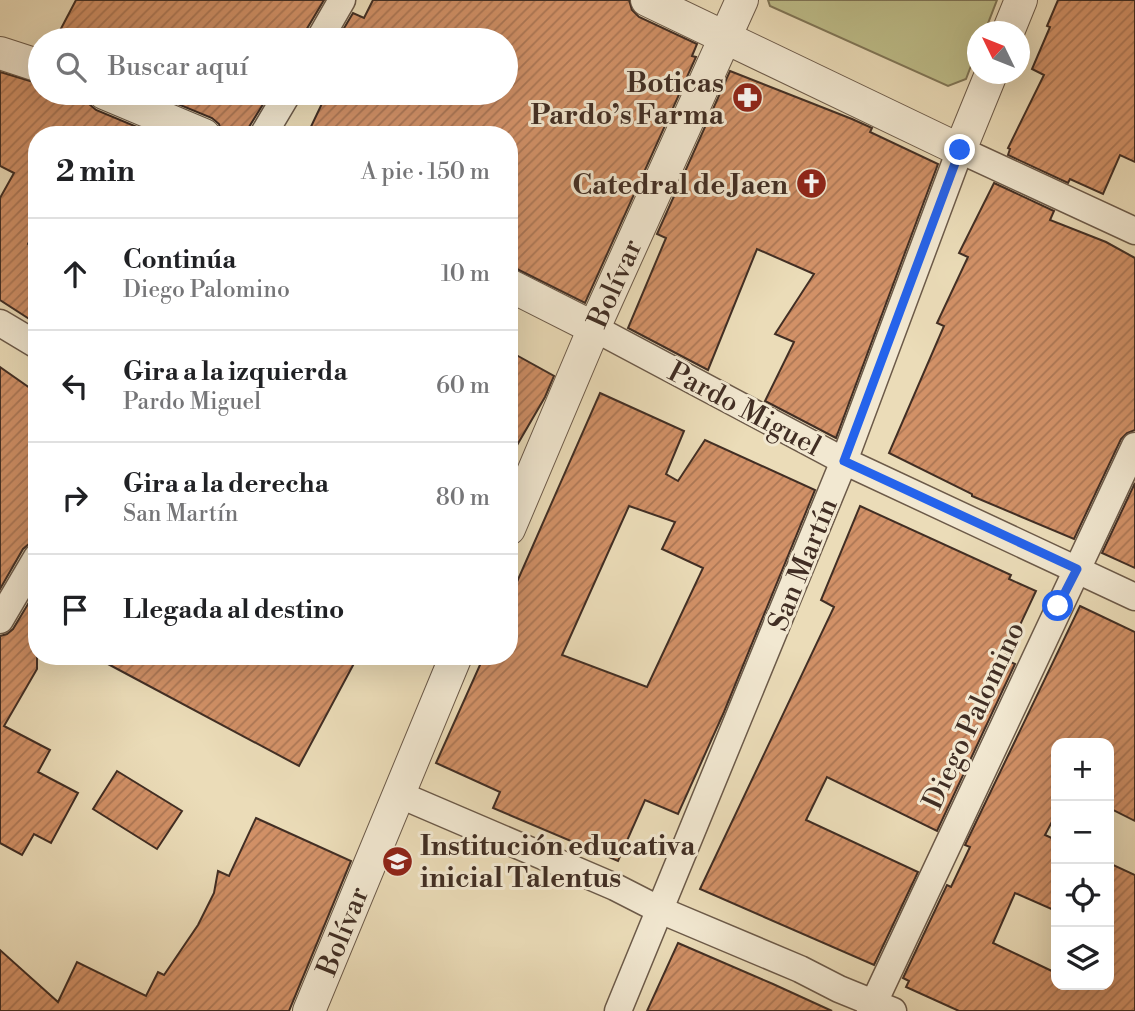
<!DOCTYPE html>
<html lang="es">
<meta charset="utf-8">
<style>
:root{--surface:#fff;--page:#f6f6f6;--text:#202124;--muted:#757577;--line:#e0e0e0}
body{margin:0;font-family:"Libre Bodoni",serif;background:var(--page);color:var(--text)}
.controls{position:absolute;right:21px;bottom:21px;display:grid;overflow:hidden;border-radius:14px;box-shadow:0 7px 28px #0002}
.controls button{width:63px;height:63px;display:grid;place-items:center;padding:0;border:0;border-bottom:2px solid var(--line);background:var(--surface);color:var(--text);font:35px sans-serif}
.compass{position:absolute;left:967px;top:21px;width:63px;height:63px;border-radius:50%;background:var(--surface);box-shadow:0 7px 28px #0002;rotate:313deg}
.stop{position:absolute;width:21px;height:21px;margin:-16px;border:5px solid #2563eb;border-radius:50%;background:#fff}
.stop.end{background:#2563eb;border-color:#fff;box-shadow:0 2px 7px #0008}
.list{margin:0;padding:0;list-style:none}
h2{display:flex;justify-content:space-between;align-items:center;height:91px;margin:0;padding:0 28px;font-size:30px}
h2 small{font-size:23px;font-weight:400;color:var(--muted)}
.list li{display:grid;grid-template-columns:46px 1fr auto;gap:21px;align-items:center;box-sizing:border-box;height:112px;padding:0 28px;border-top:2px solid var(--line)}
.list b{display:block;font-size:26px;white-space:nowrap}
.list p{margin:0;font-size:23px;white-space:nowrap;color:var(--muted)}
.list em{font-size:23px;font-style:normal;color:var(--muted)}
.icon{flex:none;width:38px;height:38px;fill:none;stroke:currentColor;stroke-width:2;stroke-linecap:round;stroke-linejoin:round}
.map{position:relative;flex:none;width:1135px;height:1011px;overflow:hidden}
.search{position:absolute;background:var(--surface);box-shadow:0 7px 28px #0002;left:28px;top:28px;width:490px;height:77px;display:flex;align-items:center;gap:18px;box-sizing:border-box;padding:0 24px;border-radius:38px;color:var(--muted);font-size:26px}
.panel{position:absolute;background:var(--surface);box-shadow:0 7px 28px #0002;left:28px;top:126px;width:490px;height:539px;border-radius:28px}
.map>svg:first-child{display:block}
</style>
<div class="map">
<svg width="1135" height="1011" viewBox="0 0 1135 1011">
<defs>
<pattern id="building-hatch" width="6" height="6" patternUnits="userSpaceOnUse" patternTransform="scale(1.75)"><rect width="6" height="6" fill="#d29167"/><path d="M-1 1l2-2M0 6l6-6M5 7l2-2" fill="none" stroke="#ac7755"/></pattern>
</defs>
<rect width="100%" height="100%" fill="#ebdcb8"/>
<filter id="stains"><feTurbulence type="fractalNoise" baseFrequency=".00286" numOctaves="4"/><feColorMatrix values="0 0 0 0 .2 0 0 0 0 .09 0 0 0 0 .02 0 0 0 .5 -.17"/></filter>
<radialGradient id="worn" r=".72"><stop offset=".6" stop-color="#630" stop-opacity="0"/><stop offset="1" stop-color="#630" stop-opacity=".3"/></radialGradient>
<polygon fill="#bebe8a" stroke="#807657" stroke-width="2" points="768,0 997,0 985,31 978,32 977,50 966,79 948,86 770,6"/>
<g fill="url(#building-hatch)" stroke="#412e24" stroke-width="2" fill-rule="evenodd">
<polygon points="76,0 324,0 305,32 303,40 55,40"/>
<polygon points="373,0 629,0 632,10 639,17 697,44 692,56 696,57 585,303 517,269 509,267 509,135 307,135 327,93 506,93 506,40 337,40 353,13 364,18"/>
<polygon points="1058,0 1135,0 1135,162 1120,155 1103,194 1070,179 1068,183 1008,155 1010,149 1008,148 1044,75 1032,69 1050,27 1047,26"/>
<polygon points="730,71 852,119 872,128 870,132 938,164 836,438 765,401 794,342 775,334 814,274 757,249 708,370 628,328 666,238 657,234"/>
<polygon points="0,72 40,84 40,93 86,93 89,104 96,110 156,135 37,135 37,228 28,244 37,250 37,324 0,300 0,198 14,173 0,166"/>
<polygon points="151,93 270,93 249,127 247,135 222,135 219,124 212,118"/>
<polygon points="994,183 1054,211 1050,220 1106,242 1135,258 1135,430 1127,433 1121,439 1074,539 972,496 972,494 889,453 944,326 937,323 968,257 959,253"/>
<polygon points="509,351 554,376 545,397 509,459"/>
<polygon points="0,367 37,393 37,541 29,544 23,549 0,589"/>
<path d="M 600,393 L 684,431 L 666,474 L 678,481 L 705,440 L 815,490 L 724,712 L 678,814 L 645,800 L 618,861 L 493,808 L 500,792 L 436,763 L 484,656 L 509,656 L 509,600 ZM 629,506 L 675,522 L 662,549 L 703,568 L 647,687 L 562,655 Z"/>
<polygon points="1135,483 1135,568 1102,553"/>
<polygon points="860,506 1011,575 1009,579 1036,591 1004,659 1015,664 937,831 827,777 806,820 918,872 874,965 700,889 834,607 821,600"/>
<polygon points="37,589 37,669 4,726 50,750 38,772 78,793 51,843 34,834 22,855 0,843 0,636 7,634 13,629"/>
<polygon points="1080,606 1135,632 1135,821 1109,808 1109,743 1056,743 1056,814 1045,835 1056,840 1056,911 1015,893 993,943 1056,973 1056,985 1109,985 1109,863 1135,875 1135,1011 959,1011 906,987 909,981 903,978 947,885 951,887 970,847 965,845"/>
<polygon points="93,656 358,656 299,766"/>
<polygon points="117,771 182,811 157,849 93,809"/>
<polygon points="256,818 351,861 289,1011 0,1011 0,950 58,1002 77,962 146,996 158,972 164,975 198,925 214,893 218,871 229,876"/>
<polygon points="678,943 773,984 832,1011 647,1011"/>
</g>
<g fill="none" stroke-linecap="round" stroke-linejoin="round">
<defs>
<g id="minor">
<polyline points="319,40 342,0"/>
<polyline points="263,135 288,93"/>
<polyline points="0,323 37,345"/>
<polyline points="594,328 844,461 1135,597"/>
<polyline points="0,620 37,557"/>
<polyline points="398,794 615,887 660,910 800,969 839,989 893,1011"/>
<polyline points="618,1011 844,461 960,150 1135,231"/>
<polyline points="870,1011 1135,446"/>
</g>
<g id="tertiary">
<polyline points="647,0 960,150 991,74"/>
<polyline points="1008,32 1021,0"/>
<polyline points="0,53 40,66"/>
<polyline points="104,93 204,135"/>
<polyline points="509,285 594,328"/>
<polyline points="509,529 594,328 742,0"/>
<polyline points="309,1011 456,656"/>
</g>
</defs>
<use href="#minor" stroke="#6c5a49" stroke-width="29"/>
<use href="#tertiary" stroke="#6c5a49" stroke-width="34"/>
<use href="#minor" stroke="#f2e8d1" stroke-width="26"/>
<use href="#tertiary" stroke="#f2e8d1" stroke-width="32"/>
</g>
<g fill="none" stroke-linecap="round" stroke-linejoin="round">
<polyline stroke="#2563eb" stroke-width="9" points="960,150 844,461 1077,569 1058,606"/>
</g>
<defs>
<symbol id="pharmacy-disc" viewBox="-11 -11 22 22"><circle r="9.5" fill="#8f2418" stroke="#f2e8d1"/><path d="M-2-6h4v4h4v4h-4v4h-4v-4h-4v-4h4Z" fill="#fff"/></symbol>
<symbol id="church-disc" viewBox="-11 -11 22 22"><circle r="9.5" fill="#8f2418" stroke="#f2e8d1"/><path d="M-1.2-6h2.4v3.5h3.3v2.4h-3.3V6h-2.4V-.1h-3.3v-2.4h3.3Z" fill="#fff"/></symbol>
<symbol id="school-disc" viewBox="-11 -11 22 22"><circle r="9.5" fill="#8f2418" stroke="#f2e8d1"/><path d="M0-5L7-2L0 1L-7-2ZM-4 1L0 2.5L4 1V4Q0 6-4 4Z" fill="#fff"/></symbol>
</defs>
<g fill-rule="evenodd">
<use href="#pharmacy-disc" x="730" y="80" width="35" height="35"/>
<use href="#church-disc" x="794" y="166" width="35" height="35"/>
<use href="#school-disc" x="380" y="844" width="35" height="35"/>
</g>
<g text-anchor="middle" stroke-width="6" stroke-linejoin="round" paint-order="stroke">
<g font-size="28" font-weight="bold" fill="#412e24" stroke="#f2e8d1" text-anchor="end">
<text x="724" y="92">Boticas<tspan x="724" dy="32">Pardo’s Farma</tspan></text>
<text x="788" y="194">Catedral de Jaen</text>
<text x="420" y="855" text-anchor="start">Institución educativa<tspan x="420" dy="32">inicial Talentus</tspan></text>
</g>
<g font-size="28" fill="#412e24" stroke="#f2e8d1">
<text transform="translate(614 283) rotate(-66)" y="10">Bolívar</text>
<text transform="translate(745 408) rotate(28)" y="10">Pardo Miguel</text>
<text transform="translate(802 564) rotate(-68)" y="10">San Martín</text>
<text transform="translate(973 715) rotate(-65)" y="10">Diego Palomino</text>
<text transform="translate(342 931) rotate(-68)" y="10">Bolívar</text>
</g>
</g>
<rect width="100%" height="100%" filter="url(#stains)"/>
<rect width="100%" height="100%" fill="url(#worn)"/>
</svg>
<div class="controls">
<button>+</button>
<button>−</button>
<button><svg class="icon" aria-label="locate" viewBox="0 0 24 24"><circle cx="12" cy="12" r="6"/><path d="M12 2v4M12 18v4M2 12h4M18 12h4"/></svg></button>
<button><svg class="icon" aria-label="layers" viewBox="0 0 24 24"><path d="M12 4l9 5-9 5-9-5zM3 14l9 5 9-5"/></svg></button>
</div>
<svg class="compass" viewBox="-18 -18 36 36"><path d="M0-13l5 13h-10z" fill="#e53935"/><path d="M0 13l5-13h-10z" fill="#757577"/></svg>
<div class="stop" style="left:1058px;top:606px"></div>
<div class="stop end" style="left:960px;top:150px"></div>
<div class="search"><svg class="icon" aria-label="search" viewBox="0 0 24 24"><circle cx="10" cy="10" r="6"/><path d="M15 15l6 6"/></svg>Buscar aquí</div>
<section class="panel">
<h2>2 min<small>A pie · 150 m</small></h2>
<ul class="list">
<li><svg class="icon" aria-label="ahead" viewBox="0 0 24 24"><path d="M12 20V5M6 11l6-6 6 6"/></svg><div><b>Continúa</b><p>Diego Palomino</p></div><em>10 m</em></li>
<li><svg class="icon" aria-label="left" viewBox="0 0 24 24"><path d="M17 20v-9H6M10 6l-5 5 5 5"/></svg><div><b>Gira a la izquierda</b><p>Pardo Miguel</p></div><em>60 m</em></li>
<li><svg class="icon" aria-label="right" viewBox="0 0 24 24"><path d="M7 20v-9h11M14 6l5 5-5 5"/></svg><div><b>Gira a la derecha</b><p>San Martín</p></div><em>80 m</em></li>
<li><svg class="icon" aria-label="arrive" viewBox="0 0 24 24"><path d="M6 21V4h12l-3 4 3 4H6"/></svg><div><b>Llegada al destino</b></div></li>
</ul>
</section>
</div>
